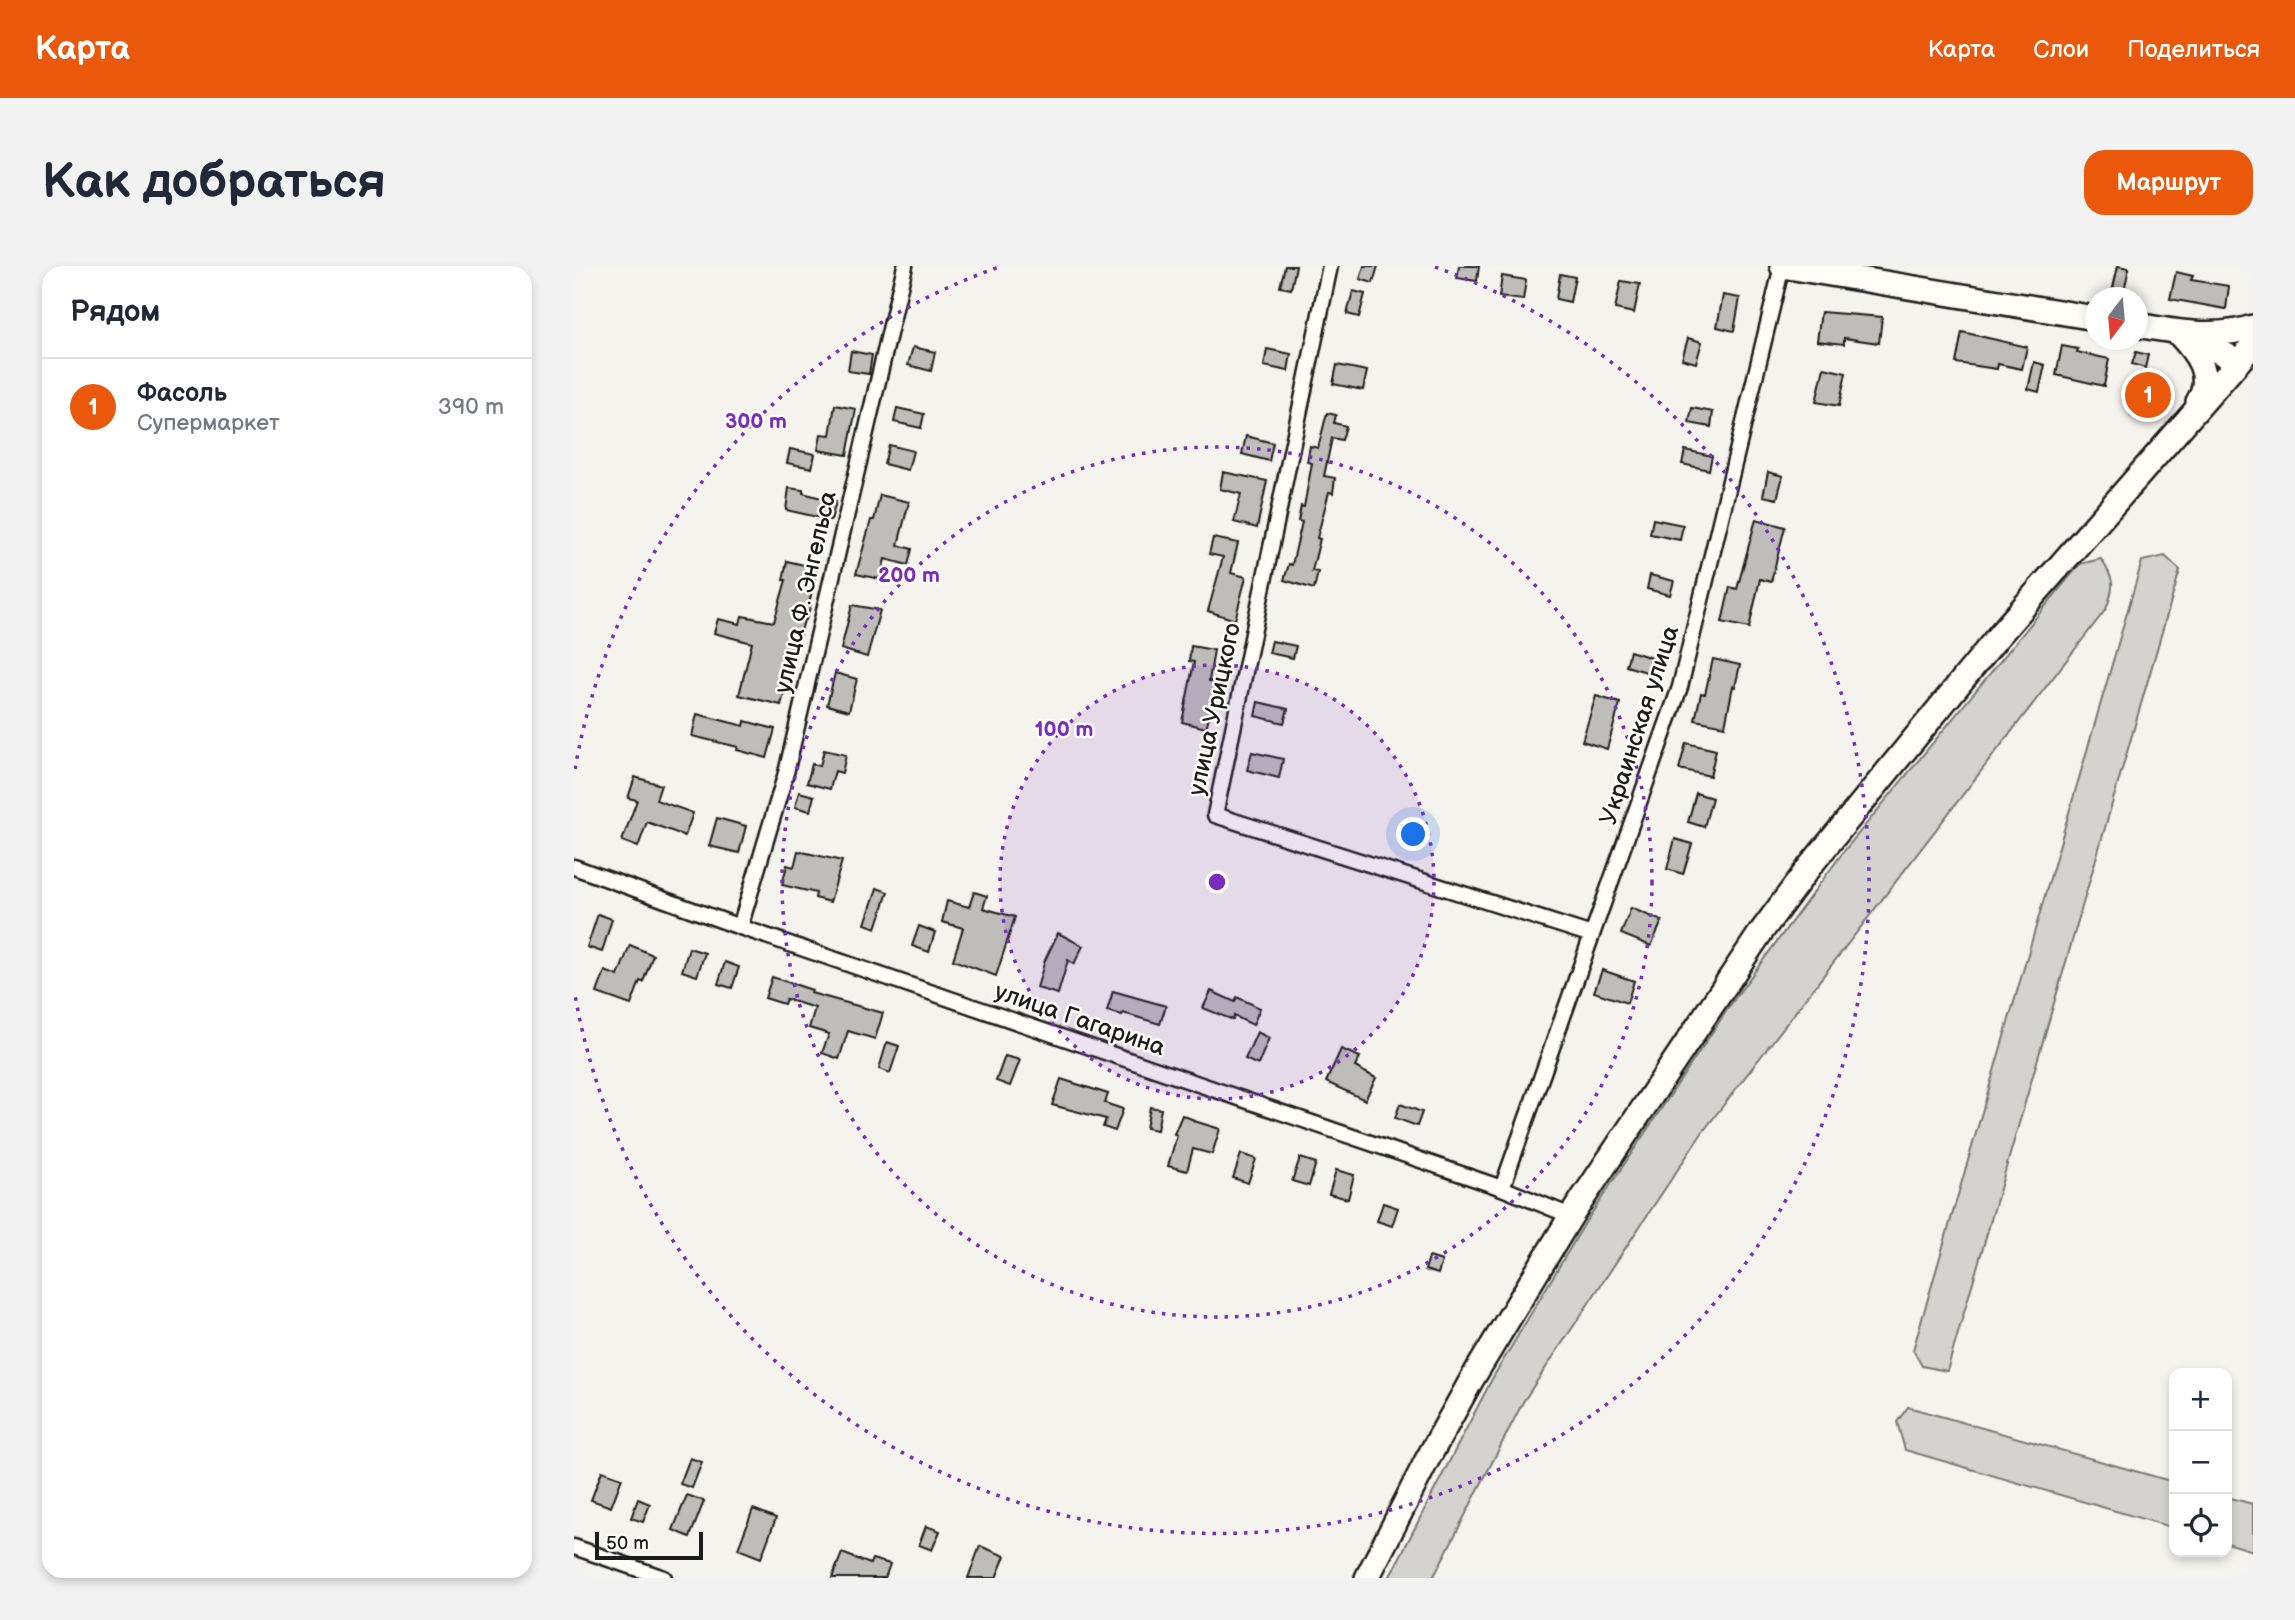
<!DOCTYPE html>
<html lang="ru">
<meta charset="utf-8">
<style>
:root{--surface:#fff;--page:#f2f2f3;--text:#1f2937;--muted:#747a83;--line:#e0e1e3;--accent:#ea580c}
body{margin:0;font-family:"Balsamiq Sans",sans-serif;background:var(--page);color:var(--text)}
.controls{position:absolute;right:21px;bottom:21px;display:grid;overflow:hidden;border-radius:14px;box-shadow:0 4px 10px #0003}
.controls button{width:63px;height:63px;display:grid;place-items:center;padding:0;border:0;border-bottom:2px solid var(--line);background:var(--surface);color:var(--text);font:35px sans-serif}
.compass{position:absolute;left:1511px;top:21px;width:63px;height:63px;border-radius:50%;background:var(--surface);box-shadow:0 4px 10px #0003;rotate:196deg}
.scale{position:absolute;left:21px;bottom:18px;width:108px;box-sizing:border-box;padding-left:7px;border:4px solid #1c1c1c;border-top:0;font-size:19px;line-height:24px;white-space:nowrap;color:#1c1c1c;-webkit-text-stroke:5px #fdfcf7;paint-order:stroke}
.you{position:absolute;left:840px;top:569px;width:24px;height:24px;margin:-18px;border:5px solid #fff;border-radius:50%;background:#1a73e8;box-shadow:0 0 0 10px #1a73e833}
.badge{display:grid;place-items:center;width:46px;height:46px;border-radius:50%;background:var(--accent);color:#fff;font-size:23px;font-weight:700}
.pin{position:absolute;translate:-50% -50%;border:4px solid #fff;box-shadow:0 2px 7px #0006}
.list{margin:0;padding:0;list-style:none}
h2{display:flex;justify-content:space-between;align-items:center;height:91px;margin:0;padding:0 28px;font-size:30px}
h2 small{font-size:23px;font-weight:400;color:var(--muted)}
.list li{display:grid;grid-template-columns:46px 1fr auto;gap:21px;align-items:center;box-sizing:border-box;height:98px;padding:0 28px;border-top:2px solid var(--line)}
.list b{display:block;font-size:26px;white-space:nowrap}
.list p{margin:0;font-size:23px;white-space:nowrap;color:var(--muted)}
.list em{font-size:23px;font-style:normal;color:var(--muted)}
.icon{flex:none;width:38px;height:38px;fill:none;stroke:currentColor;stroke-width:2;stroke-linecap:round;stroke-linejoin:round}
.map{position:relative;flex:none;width:1679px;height:1312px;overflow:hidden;border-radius:21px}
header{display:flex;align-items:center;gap:42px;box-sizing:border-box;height:98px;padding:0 35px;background:var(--accent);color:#fff}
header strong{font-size:33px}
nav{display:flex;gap:38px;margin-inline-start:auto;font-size:24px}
.intro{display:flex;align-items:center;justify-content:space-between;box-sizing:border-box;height:168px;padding:0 42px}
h1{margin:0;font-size:49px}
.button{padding:18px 32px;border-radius:21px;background:var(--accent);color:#fff;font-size:24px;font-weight:700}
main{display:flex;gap:42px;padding:0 42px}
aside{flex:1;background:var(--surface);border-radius:21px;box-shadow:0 4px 10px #0003}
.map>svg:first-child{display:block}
</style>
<header>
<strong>Карта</strong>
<nav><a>Карта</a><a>Слои</a><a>Поделиться</a></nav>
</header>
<div class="intro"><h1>Как добраться</h1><a class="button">Маршрут</a></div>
<main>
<aside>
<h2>Рядом<small></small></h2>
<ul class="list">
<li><span class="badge">1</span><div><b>Фасоль</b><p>Супермаркет</p></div><em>390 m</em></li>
</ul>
</aside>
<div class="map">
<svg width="1679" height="1312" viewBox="0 0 1679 1312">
<rect width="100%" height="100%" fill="#f4f3ee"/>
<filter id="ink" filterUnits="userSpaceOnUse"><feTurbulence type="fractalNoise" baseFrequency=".0143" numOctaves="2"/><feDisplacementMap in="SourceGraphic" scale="14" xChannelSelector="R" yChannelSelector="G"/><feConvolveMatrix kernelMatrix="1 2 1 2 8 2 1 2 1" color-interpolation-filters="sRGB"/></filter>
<g filter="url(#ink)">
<g fill="#d4d3cf" stroke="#787876" stroke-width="2">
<polygon points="1591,290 1606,304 1373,1105 1348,1100 1339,1084 1568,295"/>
<path d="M 1527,293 C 1541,314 1541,320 1532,343 L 1128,867 L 949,1136 L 859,1312 L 815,1312 L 918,1113 L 1011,957 L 1161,732 L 1270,585 L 1506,298 Z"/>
<polygon points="1334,1141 1600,1216 1600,1262 1331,1184 1323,1156"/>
<polygon points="1653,1231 1679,1238 1679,1285 1653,1277"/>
</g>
<g fill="#bebdba" stroke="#1c1c1c" stroke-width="2">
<polygon points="711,0 722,0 717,23 706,21"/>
<polygon points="790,0 804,0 799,17 786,13"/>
<polygon points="885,0 905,0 903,15 883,12"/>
<polygon points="1544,0 1555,2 1550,25 1539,22"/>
<polygon points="1602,6 1619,10 1617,14 1655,20 1652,43 1596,33"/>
<polygon points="986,8 1001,11 996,36 982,33"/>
<polygon points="928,10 952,14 949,34 925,31"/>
<polygon points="1047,15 1066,18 1060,47 1041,43"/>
<polygon points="779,25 791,28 785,51 773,48"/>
<polygon points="1149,29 1166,32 1160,65 1143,61"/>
<polygon points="1247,46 1308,51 1305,77 1270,72 1270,78 1243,75"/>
<polygon points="1388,66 1453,81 1448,103 1424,98 1423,103 1382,97"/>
<polygon points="1114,72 1128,76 1122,97 1108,93"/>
<polygon points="1488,80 1504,83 1503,86 1535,93 1530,120 1482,109"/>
<polygon points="339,81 361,86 357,105 334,99"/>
<polygon points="693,83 717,88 714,105 690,100"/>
<polygon points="277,85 298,89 295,108 274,105"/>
<polygon points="1562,86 1574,89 1571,102 1558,98"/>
<polygon points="1460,96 1471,99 1465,126 1454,123"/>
<polygon points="763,99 793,105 789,124 759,118"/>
<polygon points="1250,102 1272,107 1265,140 1242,136"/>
<polygon points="1563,111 1580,114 1589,122 1586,136 1573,153 1557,150"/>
<polygon points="261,139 282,143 273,189 244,184 247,168 256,169"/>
<polygon points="323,142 350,148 347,162 320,156"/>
<polygon points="1118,142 1139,146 1137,161 1115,157"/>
<polygon points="753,147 762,149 760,157 772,160 768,174 758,172 750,210 761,212 759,227 755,226 743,272 746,273 738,305 744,306 740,323 710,314 715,298 718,299 728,256 724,255 727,240 730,241 738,197 733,196 736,180 744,182"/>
<polygon points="672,170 699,177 695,195 668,188"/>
<polygon points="315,179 339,185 334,204 310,198"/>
<polygon points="216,183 241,188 238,202 213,197"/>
<polygon points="1111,184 1138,190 1135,204 1108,198"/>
<polygon points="649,206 693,215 683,262 660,256 667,228 646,223"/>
<polygon points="1194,206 1209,210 1203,233 1189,230"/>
<polygon points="215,222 229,224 229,227 262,236 257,254 212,244"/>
<polygon points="306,229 335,236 324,279 338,283 334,299 311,293 306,313 282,308 297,254 300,254"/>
<polygon points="1079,253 1109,259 1106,274 1076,268"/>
<polygon points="1182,253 1211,261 1197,316 1186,313 1175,362 1148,356 1156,321 1163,323"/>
<polygon points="639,272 664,277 657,307 672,311 661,354 634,345 649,291 635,288"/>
<polygon points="213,295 243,302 235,338 237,338 232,354 230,354 207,439 165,429 178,377 140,367 144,353 166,358 168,350 200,356 212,314 209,314"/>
<polygon points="1076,309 1100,315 1096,329 1073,323"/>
<polygon points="278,339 306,344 293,391 267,383"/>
<polygon points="698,375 722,380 719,392 695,387"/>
<polygon points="617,380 640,384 635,415 644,417 632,462 608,456 620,396 615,395"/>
<polygon points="1056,385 1081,393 1076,407 1052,400"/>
<polygon points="1139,393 1166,399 1161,421 1159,420 1151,460 1121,454 1127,427 1131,428"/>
<polygon points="261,407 283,413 275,445 253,439"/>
<polygon points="1022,430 1046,437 1033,483 1008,475"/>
<polygon points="684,436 714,443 710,457 681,450"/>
<polygon points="123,448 170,460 171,455 201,463 193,492 163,484 164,481 118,470"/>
<polygon points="1112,477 1142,484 1136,510 1105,503"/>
<polygon points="250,484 272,489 268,507 261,505 256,523 233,517 238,498 246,500"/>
<polygon points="678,486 709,493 705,512 673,504"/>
<polygon points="61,511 87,519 82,534 119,547 111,570 73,556 64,581 48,575 63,534 54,532"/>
<polygon points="225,526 240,530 236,545 221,541"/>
<polygon points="1122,527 1138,532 1130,561 1114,556"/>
<polygon points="143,552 172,560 165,587 135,580"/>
<polygon points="1101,573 1118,578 1109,608 1093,603"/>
<polygon points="224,585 268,595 256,636 241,632 242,627 208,619 213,599 220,601"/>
<polygon points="303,622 314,626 302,662 291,658"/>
<polygon points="400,626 413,630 409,642 441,651 422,710 379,694 389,662 368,656 373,635 395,641"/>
<polygon points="1057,642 1088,655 1077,680 1047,668"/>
<polygon points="24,648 38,653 28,686 13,681"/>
<polygon points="345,660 361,666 355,686 338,680"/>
<polygon points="484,667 509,680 500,698 494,694 484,728 463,722 471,694"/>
<polygon points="56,679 79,689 69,716 66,715 57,739 23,727 31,705 44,710"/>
<polygon points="115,682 131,687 123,710 108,705"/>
<polygon points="151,696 165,701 158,722 144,718"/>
<polygon points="1028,704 1060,715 1053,737 1020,726"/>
<polygon points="198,711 238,724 237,727 309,747 301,773 274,765 265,793 248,787 255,768 235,762 241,742 212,733 210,738 191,732"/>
<polygon points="539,725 592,740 586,758 549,747 548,749 533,745"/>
<polygon points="637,725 661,736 663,731 686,742 679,759 660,750 659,754 629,742"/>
<polygon points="683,766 695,772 684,799 671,793"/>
<polygon points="313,776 325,780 316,807 305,803"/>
<polygon points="767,783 786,791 781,801 802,812 791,834 752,816"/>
<polygon points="431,790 446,794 436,820 422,815"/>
<polygon points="487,813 534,828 531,837 549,843 541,865 529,861 532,853 478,839"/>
<polygon points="826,838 848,846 843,860 821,852"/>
<polygon points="576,841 587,843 583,864 572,862"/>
<polygon points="608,849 620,854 620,855 646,863 638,888 619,883 613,905 594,900 603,869 600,868"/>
<polygon points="667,888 682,893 674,917 659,912"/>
<polygon points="726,892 742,897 735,920 718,915"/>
<polygon points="762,904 780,909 774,933 755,928"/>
<polygon points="809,937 824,942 818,960 803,955"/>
<polygon points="855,991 868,995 864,1008 851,1004"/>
<polygon points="116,1192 128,1196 118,1222 106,1218"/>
<polygon points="28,1205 48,1212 37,1241 17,1234"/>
<polygon points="113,1229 130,1235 116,1271 99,1264"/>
<polygon points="64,1233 76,1238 69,1256 57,1252"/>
<polygon points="179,1243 202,1252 187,1292 164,1283"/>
<polygon points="352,1260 366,1265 358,1284 345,1279"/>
<polygon points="406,1280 431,1290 422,1312 394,1312"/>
<polygon points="268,1287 296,1298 298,1293 316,1298 311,1312 258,1312"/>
</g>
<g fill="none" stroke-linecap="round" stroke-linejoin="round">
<defs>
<g id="street">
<polyline points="756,0 641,549 1018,669"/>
<polyline points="0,601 166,661 928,922 997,950"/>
<polyline points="166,661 212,507 331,0"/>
<polyline points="928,922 1106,421 1208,0"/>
<polyline points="0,1281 90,1312"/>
</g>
<g id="primary">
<polyline points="1208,0 1521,52"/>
<path d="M 1563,59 C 1601,66 1642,73 1679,61"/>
<path d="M 1603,66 C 1622,86 1641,109 1624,136"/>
<polyline points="1613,71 1665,95"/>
<polyline points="793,1312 853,1194 898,1113 997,950 1187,666 1236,600 1426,368 1679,79"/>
</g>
</defs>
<use href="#street" stroke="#1c1c1c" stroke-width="19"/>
<use href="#primary" stroke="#1c1c1c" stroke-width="28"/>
<use href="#street" stroke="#fdfcf7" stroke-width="14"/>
<use href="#primary" stroke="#fdfcf7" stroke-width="23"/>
</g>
</g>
<circle cx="643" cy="616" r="217" fill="#7b2cbf" fill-opacity=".12"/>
<g fill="none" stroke="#7b2cbf" stroke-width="3.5" stroke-dasharray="3.5 7">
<circle cx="643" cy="616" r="217"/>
<circle cx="643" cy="616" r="435"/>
<path d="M1 503A652 652 0 0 1 425 1M861 1A652 652 0 1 1 1 729"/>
</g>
<g text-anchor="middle" stroke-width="5" stroke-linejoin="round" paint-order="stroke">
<g font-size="24" fill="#1c1c1c" stroke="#fdfcf7">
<text transform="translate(231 326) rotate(-77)" y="8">улица Ф. Энгельса</text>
<text transform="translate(640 443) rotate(-78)" y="8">улица Урицкого</text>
<text transform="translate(1065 459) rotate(-72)" y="8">Украинская улица</text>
<text transform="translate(506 753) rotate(19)" y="8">улица Гагарина</text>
</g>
</g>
<circle cx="643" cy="616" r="10" fill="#7b2cbf" stroke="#fdfcf7" stroke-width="3.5"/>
<g font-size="21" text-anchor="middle" font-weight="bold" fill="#7b2cbf" stroke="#fdfcf7" stroke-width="5" stroke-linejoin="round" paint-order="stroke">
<text x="182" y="162">300 m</text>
<text x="335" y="316">200 m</text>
<text x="490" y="470">100 m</text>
</g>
</svg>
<div class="controls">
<button>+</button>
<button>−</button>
<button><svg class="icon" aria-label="locate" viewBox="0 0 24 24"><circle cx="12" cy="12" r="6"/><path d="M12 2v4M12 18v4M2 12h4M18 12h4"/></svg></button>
</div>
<svg class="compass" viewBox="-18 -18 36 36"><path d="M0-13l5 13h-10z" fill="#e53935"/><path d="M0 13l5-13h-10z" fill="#747a83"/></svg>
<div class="scale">50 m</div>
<div class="you"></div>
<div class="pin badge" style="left:1574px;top:129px">1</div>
</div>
</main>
